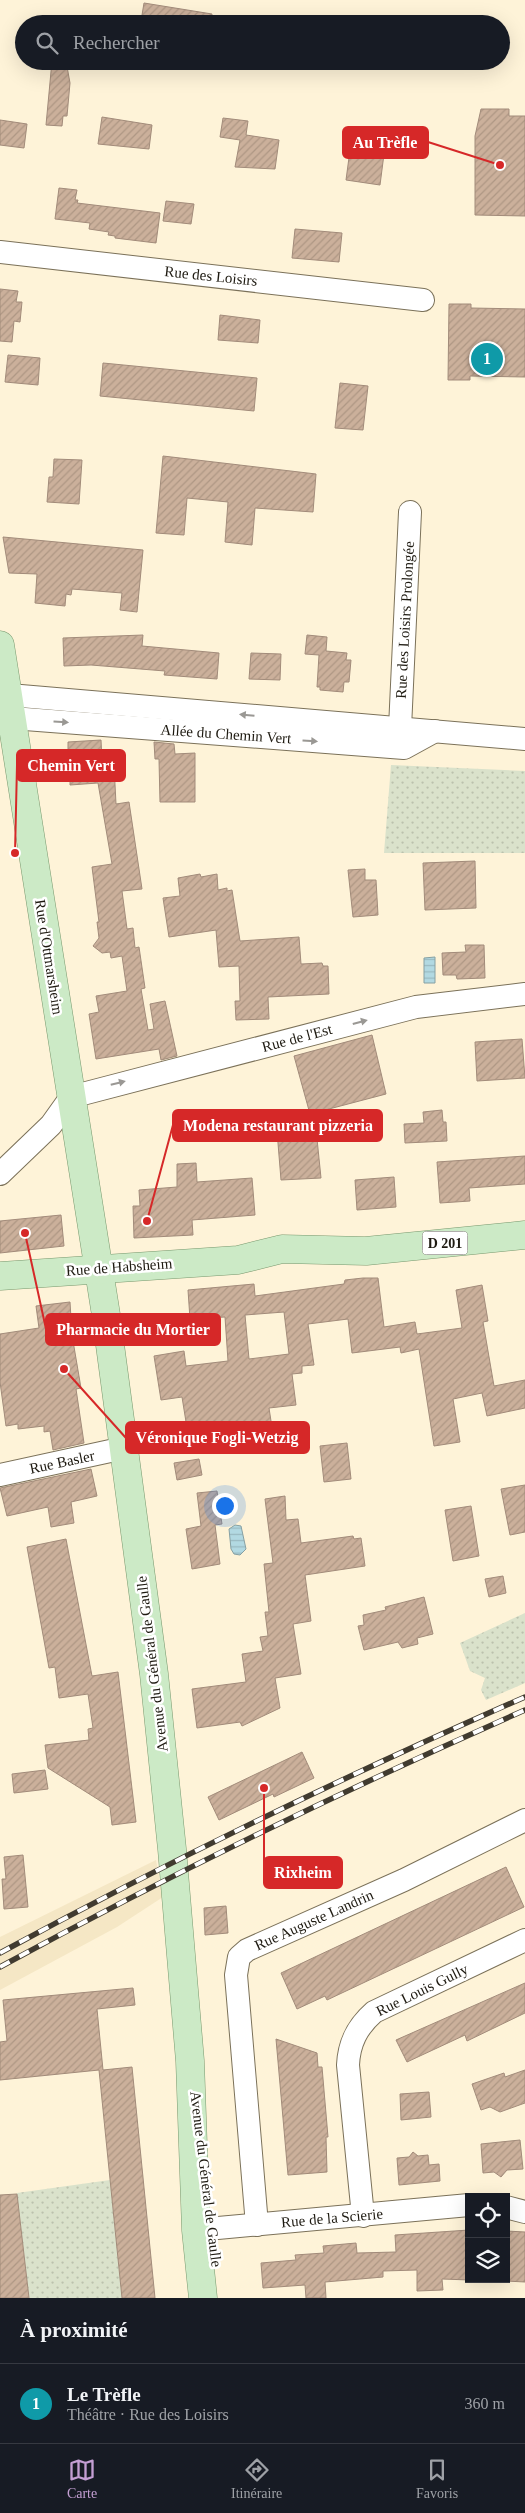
<!DOCTYPE html>
<html lang="fr">
<meta charset="utf-8">
<style>
:root{--surface:#171b24;--page:#20242c;--text:#f1f3f6;--muted:#9ea1a6;--line:#363941;--accent:#c49fd3}
body{margin:0;font-family:Georgia,serif;background:var(--page);color:var(--text)}
.controls{position:absolute;right:15px;bottom:15px;display:grid;overflow:hidden;border-radius:0px;box-shadow:0 5px 20px #0002}
.controls button{width:45px;height:45px;display:grid;place-items:center;padding:0;border:0;border-bottom:1px solid var(--line);background:var(--surface);color:var(--text);font:25px sans-serif}
.you{position:absolute;left:224px;top:1505px;width:18px;height:18px;margin:-12px;border:4px solid #fff;border-radius:50%;background:#1a73e8;box-shadow:0 0 0 8px #1a73e833}
.badge{display:grid;place-items:center;width:32px;height:32px;border-radius:50%;background:var(--accent);color:#fff;font-size:16px;font-weight:700}
.pin{position:absolute;translate:-50% -50%;border:2px solid #fff;box-shadow:0 1px 5px #0006}
.list{margin:0;padding:0;list-style:none}
h2{display:flex;justify-content:space-between;align-items:center;height:65px;margin:0;padding:0 20px;font-size:21px}
h2 small{font-size:16px;font-weight:400;color:var(--muted)}
.list li{display:grid;grid-template-columns:32px 1fr auto;gap:15px;align-items:center;box-sizing:border-box;height:80px;padding:0 20px;border-top:1px solid var(--line)}
.list b{display:block;font-size:19px;white-space:nowrap}
.list p{margin:0;font-size:16px;white-space:nowrap;color:var(--muted)}
.list em{font-size:16px;font-style:normal;color:var(--muted)}
.icon{flex:none;width:28px;height:28px;fill:none;stroke:currentColor;stroke-width:2;stroke-linecap:round;stroke-linejoin:round}
.map{position:relative;flex:none;width:525px;height:2298px;overflow:hidden}
.search{position:absolute;background:var(--surface);box-shadow:0 5px 20px #0002;left:15px;right:15px;top:15px;height:55px;display:flex;align-items:center;gap:12px;box-sizing:border-box;padding:0 18px;border-radius:28px;color:var(--muted);font-size:19px}
.sheet{height:145px;background:var(--surface)}
nav{display:flex;justify-content:space-around;align-items:center;box-sizing:border-box;height:70px;border-top:1px solid var(--line);background:var(--surface);font-size:14px;color:var(--muted)}
nav a{display:grid;justify-items:center;gap:2px}
nav .on{color:var(--accent)}
.map>svg:first-child{display:block}
</style>
<div class="map">
<svg width="525" height="2298" viewBox="0 0 525 2298">
<defs>
<pattern id="grass-dots" width="8" height="8" patternUnits="userSpaceOnUse" patternTransform="scale(1.25)"><rect width="8" height="8" fill="#dae2cb"/><path d="M2 2h.1M6 6h.1" fill="none" stroke="#bbc1ad" stroke-width="1.8" stroke-linecap="round"/></pattern>
<pattern id="water-rules" width="6" height="5" patternUnits="userSpaceOnUse" patternTransform="scale(1.25)"><rect width="6" height="5" fill="#b2d9e2"/><path d="M0 2.5h6" fill="none" stroke="#99bac1"/></pattern>
<pattern id="building-hatch" width="6" height="6" patternUnits="userSpaceOnUse" patternTransform="scale(1.25)"><rect width="6" height="6" fill="#cbb09b"/><path d="M-1 1l2-2M0 6l6-6M5 7l2-2" fill="none" stroke="#ae9784"/></pattern>
</defs>
<rect width="100%" height="100%" fill="#fef3d8"/>
<polygon fill="#f5e7c5" points="156,1860 163,1897 117,1927 0,1990 0,1937"/>
<g fill="url(#grass-dots)">
<polygon points="391,765 525,771 525,853 384,853"/>
<polygon points="525,1613 525,1683 486,1700 481,1690 485,1678 470,1671 460,1643"/>
<polygon points="110,2180 122,2298 29,2298 17,2193"/>
</g>
<g fill="url(#water-rules)" stroke="#86a0a3">
<polygon points="435,957 435,983 424,983 424,958"/>
<polygon points="235,1525 241,1526 246,1549 240,1555 234,1554 231,1549 229,1529"/>
</g>
<g fill="url(#building-hatch)" stroke="#a28b7a" fill-rule="evenodd">
<polygon points="144,3 212,14 211,24 150,24 151,21 141,21"/>
<polygon points="52,61 66,61 70,83 67,116 63,116 62,126 46,125"/>
<polygon points="481,109 509,109 509,116 525,116 525,216 475,215 475,136"/>
<polygon points="102,117 152,125 149,149 98,144"/>
<polygon points="223,118 248,121 246,135 279,140 275,169 235,167 240,140 220,137"/>
<polygon points="0,120 27,124 24,148 0,145"/>
<polygon points="350,150 384,154 380,185 346,180"/>
<polygon points="59,188 77,190 75,200 78,200 77,203 160,213 156,243 115,238 115,236 108,235 109,232 89,229 90,223 55,219"/>
<polygon points="166,201 194,204 191,224 163,221"/>
<polygon points="295,229 342,233 339,262 292,258"/>
<polygon points="0,289 18,291 16,302 22,302 20,322 14,321 12,342 0,341"/>
<polygon points="449,304 471,304 471,308 525,309 525,377 470,376 470,380 448,380"/>
<polygon points="220,315 260,320 258,343 218,340"/>
<polygon points="8,355 40,358 38,385 5,382"/>
<polygon points="103,363 257,378 254,411 100,396"/>
<polygon points="340,383 368,386 363,430 335,428"/>
<polygon points="163,456 316,474 313,512 255,508 252,545 225,542 228,502 187,498 184,535 156,533"/>
<polygon points="54,459 82,460 79,504 47,502 49,477 53,477"/>
<polygon points="3,537 143,550 137,612 120,610 122,593 72,589 71,595 66,594 65,606 35,603 37,574 9,573"/>
<polygon points="143,635 142,646 219,653 217,679 164,675 165,671 91,665 64,666 63,638"/>
<polygon points="307,635 327,637 326,651 347,653 346,660 351,660 349,682 344,682 343,692 320,690 320,687 317,687 319,655 305,654"/>
<polygon points="251,653 281,654 280,680 249,679"/>
<polygon points="101,740 102,761 107,760 107,765 114,765 116,804 129,802 142,889 122,891 127,929 133,928 135,948 139,947 145,988 141,989 148,1030 154,1029 150,1004 165,1001 177,1056 161,1060 159,1049 96,1059 89,1014 99,1012 96,996 127,991 122,956 111,958 110,952 102,953 93,946 99,938 97,922 99,922 92,867 112,864 98,783 70,785 70,771 62,764 68,755 68,742"/>
<polygon points="154,742 174,744 175,754 195,753 195,802 160,802 159,759 155,759"/>
<polygon points="475,861 476,908 425,910 423,863"/>
<polygon points="365,869 365,880 376,880 378,915 353,917 348,870"/>
<polygon points="200,874 201,877 217,874 218,890 227,888 227,891 232,890 240,941 299,937 301,964 322,963 323,966 328,966 329,994 268,997 269,1019 236,1020 235,1001 240,1001 239,966 219,967 216,930 169,937 163,898 180,896 178,878"/>
<polygon points="465,945 484,945 485,978 457,979 456,975 443,975 442,953 466,952"/>
<polygon points="372,1035 386,1094 310,1114 294,1056"/>
<polygon points="522,1039 525,1078 477,1081 475,1042"/>
<polygon points="442,1110 443,1122 446,1122 447,1141 405,1143 404,1124 424,1123 423,1112"/>
<polygon points="316,1129 321,1178 281,1180 277,1131"/>
<polygon points="525,1156 525,1184 469,1188 470,1201 440,1203 437,1162"/>
<polygon points="196,1163 197,1182 252,1178 255,1215 192,1220 193,1235 134,1238 133,1206 140,1206 139,1190 177,1187 177,1164"/>
<polygon points="394,1177 396,1207 357,1210 355,1180"/>
<polygon points="61,1215 64,1246 0,1253 0,1221"/>
<path d="M 363,1278 L 378,1278 L 384,1327 L 415,1322 L 417,1334 L 462,1328 L 456,1290 L 482,1285 L 488,1321 L 483,1322 L 494,1386 L 525,1380 L 525,1408 L 487,1416 L 482,1393 L 453,1399 L 460,1442 L 434,1446 L 419,1349 L 401,1353 L 400,1347 L 352,1353 L 348,1319 L 308,1324 L 314,1365 L 302,1366 L 302,1373 L 292,1374 L 296,1405 L 269,1408 L 273,1434 L 268,1435 L 269,1445 L 191,1453 L 182,1397 L 161,1400 L 154,1356 L 184,1351 L 186,1366 L 228,1361 L 225,1317 L 190,1319 L 188,1290 L 254,1284 L 255,1296 L 344,1284 L 345,1280 ZM 284,1312 L 289,1354 L 249,1359 L 245,1315 Z"/>
<polygon points="70,1302 72,1335 81,1388 76,1389 84,1443 53,1450 50,1431 44,1432 44,1426 18,1429 18,1424 6,1426 0,1382 0,1334 39,1328 36,1306"/>
<polygon points="347,1443 351,1479 324,1482 320,1446"/>
<polygon points="199,1459 202,1475 177,1480 174,1463"/>
<polygon points="91,1469 97,1496 71,1502 74,1523 51,1527 48,1507 7,1516 0,1488"/>
<polygon points="525,1485 525,1532 510,1535 501,1489"/>
<polygon points="217,1491 222,1524 215,1525 220,1564 192,1569 186,1529 201,1526 197,1493"/>
<polygon points="285,1496 286,1520 298,1519 301,1543 353,1536 354,1539 361,1538 365,1566 305,1575 311,1621 293,1624 301,1674 275,1678 280,1708 242,1726 240,1722 197,1728 192,1689 246,1682 242,1654 263,1651 260,1637 268,1636 265,1612 269,1612 264,1564 273,1563 265,1499"/>
<polygon points="471,1506 479,1556 453,1561 445,1510"/>
<polygon points="66,1539 92,1676 118,1672 136,1822 112,1825 110,1807 48,1768 45,1745 89,1740 88,1729 93,1728 88,1694 59,1698 55,1667 49,1668 27,1547"/>
<polygon points="503,1576 506,1593 489,1597 485,1579"/>
<polygon points="424,1597 433,1634 417,1638 418,1644 402,1648 398,1642 364,1650 358,1626 364,1625 363,1615 386,1610 385,1607"/>
<polygon points="302,1752 314,1778 274,1797 273,1794 219,1820 208,1797"/>
<polygon points="45,1770 48,1789 14,1793 12,1774"/>
<polygon points="23,1855 28,1907 4,1909 2,1879 6,1879 4,1857"/>
<polygon points="506,1867 524,1907 327,2000 325,1996 297,2009 281,1973"/>
<polygon points="226,1906 228,1933 205,1935 204,1908"/>
<polygon points="525,1983 525,2013 467,2041 465,2035 407,2062 396,2040"/>
<polygon points="133,1988 135,2005 97,2009 103,2070 132,2067 155,2298 122,2298 99,2070 0,2080 0,2042 7,2041 3,2000"/>
<polygon points="276,2039 317,2053 318,2067 322,2067 328,2137 326,2137 327,2172 288,2175"/>
<polygon points="525,2070 525,2103 500,2112 490,2107 481,2110 472,2084 504,2073 505,2077"/>
<polygon points="429,2092 431,2117 401,2120 400,2094"/>
<polygon points="520,2140 523,2169 507,2170 501,2177 494,2172 483,2173 481,2144"/>
<polygon points="413,2152 418,2156 428,2155 429,2165 439,2164 440,2181 399,2185 397,2158 409,2157"/>
<polygon points="17,2194 29,2298 0,2298 0,2195"/>
<polygon points="469,2230 470,2280 442,2279 443,2290 417,2291 417,2270 383,2271 383,2277 325,2282 326,2298 306,2298 305,2285 263,2288 261,2263 296,2260 295,2255 324,2253 323,2246 356,2243 357,2253 396,2252 395,2235"/>
<polygon points="506,2231 525,2232 525,2282 506,2281"/>
</g>
<g fill="none" stroke-linecap="round" stroke-linejoin="round">
<defs>
<g id="minor">
<polyline points="0,252 423,300"/>
<polyline points="9,695 525,739"/>
<polyline points="12,718 404,748 435,731"/>
<polyline points="400,728 410,512"/>
<polyline points="0,1174 51,1125 71,1097 416,1007 525,994"/>
<polyline points="0,1475 124,1448"/>
<polyline points="506,2207 525,2212"/>
<path d="M 363,2216 L 348,2065 C 349,2043 357,2027 374,2012 L 525,1940"/>
<polyline points="257,2225 236,1975 239,1957 247,1950 404,1880 525,1820"/>
<polyline points="196,2230 469,2205"/>
</g>
<g id="major">
<polyline points="0,645 106,1315 154,1674 172,1849 190,2061 196,2230 203,2298"/>
<polyline points="0,1276 238,1260 282,1249 366,1251 525,1235"/>
</g>
</defs>
<use href="#minor" stroke="#7b7159" stroke-width="24"/>
<use href="#major" stroke="#79986e" stroke-width="29"/>
<use href="#minor" stroke="#fff" stroke-width="22"/>
<use href="#major" stroke="#cceac6" stroke-width="28"/>
<defs>
<g id="rail">
<path d="M 0,1953 C 171,1860 347,1775 525,1697"/>
<path d="M 0,1967 C 171,1874 346,1789 525,1710"/>
</g>
</defs>
<use href="#rail" stroke="#413b30" stroke-width="5.5"/>
<use href="#rail" stroke="#fff" stroke-width="4" stroke-dasharray="11" stroke-linecap="butt"/>
</g>
<defs><path id="oneway-solid" d="M-6-.8H1V-3.2L6.5 0L1 3.2V.8H-6Z" transform="scale(1.25)"/></defs>
<g fill="#9a9894">
<use href="#oneway-solid" transform="translate(247 715) rotate(-175)"/>
<use href="#oneway-solid" transform="translate(61 722) rotate(4)"/>
<use href="#oneway-solid" transform="translate(310 741) rotate(4)"/>
<use href="#oneway-solid" transform="translate(360 1022) rotate(-15)"/>
<use href="#oneway-solid" transform="translate(118 1083) rotate(-14)"/>
</g>
<g text-anchor="middle" stroke-width="5" stroke-linejoin="round" paint-order="stroke">
<rect fill="#fff" stroke="#625f58" stroke-width="1" x="422.5" y="1231.5" width="45" height="23" rx="4"/>
<g font-size="14" font-weight="bold" fill="#1e1a11">
<text x="445" y="1248">D 201</text>
</g>
<g font-size="15" fill="#1e1a11" stroke="#fff">
<text transform="translate(211 276) rotate(6)" y="5">Rue des Loisirs</text>
<text transform="translate(405 620) rotate(-87)" y="5">Rue des Loisirs Prolongée</text>
<text transform="translate(226 734) rotate(4)" y="5">Allée du Chemin Vert</text>
<text transform="translate(49 957) rotate(81)" y="5">Rue d'Ottmarsheim</text>
<text transform="translate(297 1038) rotate(-15)" y="5">Rue de l'Est</text>
<text transform="translate(119 1267) rotate(-4)" y="5">Rue de Habsheim</text>
<text transform="translate(62 1462) rotate(-12)" y="5">Rue Basler</text>
<text transform="translate(152 1664) rotate(-97)" y="5">Avenue du Général de Gaulle</text>
<text transform="translate(314 1920) rotate(-24)" y="5">Rue Auguste Landrin</text>
<text transform="translate(422 1990) rotate(-26)" y="5">Rue Louis Gully</text>
<text transform="translate(206 2179) rotate(83)" y="5">Avenue du Général de Gaulle</text>
<text transform="translate(332 2218) rotate(-5)" y="5">Rue de la Scierie</text>
</g>
</g>
<path fill="none" stroke="#d62828" stroke-width="2" d="M500 165L428 142M15 853L17 765M147 1221L173 1125M25 1233L46 1329M64 1369L126 1438M264 1788L264 1872"/>
<g fill="#d62828" stroke="#fff" stroke-width="2">
<circle cx="500" cy="165" r="5"/>
<circle cx="15" cy="853" r="5"/>
<circle cx="147" cy="1221" r="5"/>
<circle cx="25" cy="1233" r="5"/>
<circle cx="64" cy="1369" r="5"/>
<circle cx="264" cy="1788" r="5"/>
</g>
<g fill="#d62828" stroke="#d62828" stroke-width="2">
<rect x="343" y="127" width="85" height="31" rx="5"/>
<rect x="17" y="750" width="108" height="31" rx="5"/>
<rect x="173" y="1110" width="209" height="31" rx="5"/>
<rect x="46" y="1314" width="174" height="31" rx="5"/>
<rect x="126" y="1422" width="183" height="31" rx="5"/>
<rect x="264" y="1857" width="78" height="31" rx="5"/>
</g>
<g font-size="16" text-anchor="middle" font-weight="bold" fill="#fff">
<text x="385" y="148">Au Trèfle</text>
<text x="71" y="771">Chemin Vert</text>
<text x="278" y="1131">Modena restaurant pizzeria</text>
<text x="133" y="1335">Pharmacie du Mortier</text>
<text x="217" y="1443">Véronique Fogli-Wetzig</text>
<text x="303" y="1878">Rixheim</text>
</g>
</svg>
<div class="controls">
<button><svg class="icon" aria-label="locate" viewBox="0 0 24 24"><circle cx="12" cy="12" r="6"/><path d="M12 2v4M12 18v4M2 12h4M18 12h4"/></svg></button>
<button><svg class="icon" aria-label="layers" viewBox="0 0 24 24"><path d="M12 4l9 5-9 5-9-5zM3 14l9 5 9-5"/></svg></button>
</div>
<div class="you"></div>
<div class="pin badge" style="left:487px;top:359px;background:#0f9aa8">1</div>
<div class="search"><svg class="icon" aria-label="search" viewBox="0 0 24 24"><circle cx="10" cy="10" r="6"/><path d="M15 15l6 6"/></svg>Rechercher</div>
</div>
<section class="sheet">
<h2>À proximité<small></small></h2>
<ul class="list">
<li><span class="badge" style="background:#0f9aa8">1</span><div><b>Le Trèfle</b><p>Théâtre · Rue des Loisirs</p></div><em>360 m</em></li>
</ul>
</section>
<nav>
<a class="on"><svg class="icon" aria-label="map" viewBox="0 0 24 24"><path d="M3 6l6-2 6 2 6-2v14l-6 2-6-2-6 2zM9 4v14M15 6v14"/></svg>Carte</a>
<a><svg class="icon" aria-label="directions" viewBox="0 0 24 24"><path d="M12 3l9 9-9 9-9-9zM9 14v-3h6M13 9l2 2-2 2"/></svg>Itinéraire</a>
<a><svg class="icon" aria-label="saved" viewBox="0 0 24 24"><path d="M7 4h10v16l-5-4-5 4z"/></svg>Favoris</a>
</nav>
